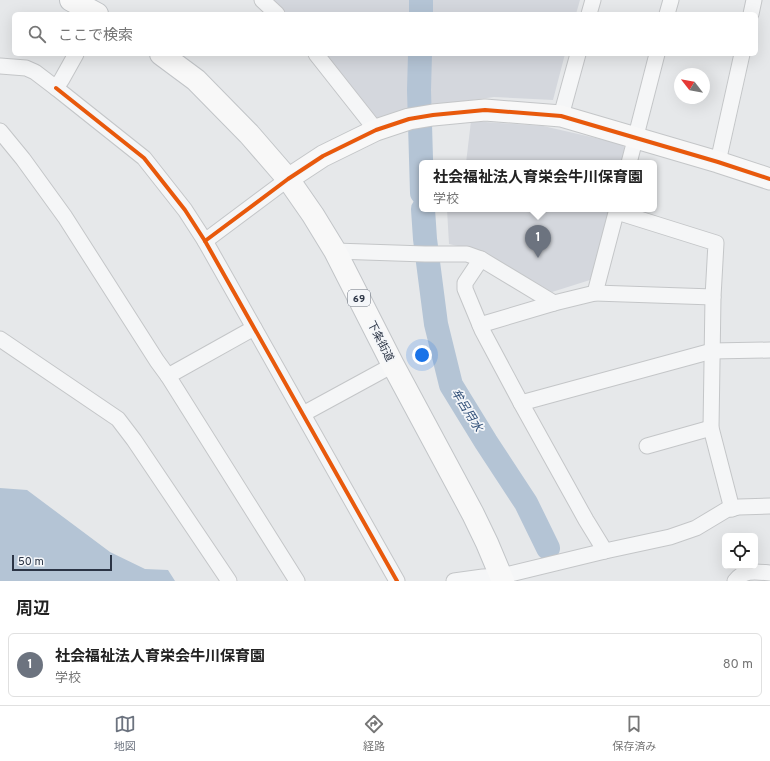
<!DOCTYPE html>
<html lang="ja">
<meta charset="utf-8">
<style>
:root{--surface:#fff;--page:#f2f2f2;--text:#222;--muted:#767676;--line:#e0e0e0;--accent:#6c737f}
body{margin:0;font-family:Overpass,"Noto Sans JP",sans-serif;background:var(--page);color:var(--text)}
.controls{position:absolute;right:12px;bottom:12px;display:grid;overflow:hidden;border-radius:6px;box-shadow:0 4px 16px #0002}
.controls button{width:36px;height:36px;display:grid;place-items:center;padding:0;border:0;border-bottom:1px solid var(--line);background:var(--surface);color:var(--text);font:20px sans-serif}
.compass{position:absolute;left:674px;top:68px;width:36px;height:36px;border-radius:50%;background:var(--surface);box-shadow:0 4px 16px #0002;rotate:301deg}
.scale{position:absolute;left:12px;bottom:10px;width:100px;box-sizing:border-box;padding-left:4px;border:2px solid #2b3445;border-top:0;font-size:11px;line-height:14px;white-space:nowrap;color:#2b3445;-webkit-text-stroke:3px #f4f6f9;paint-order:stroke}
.you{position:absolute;left:422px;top:355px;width:14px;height:14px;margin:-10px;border:3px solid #fff;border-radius:50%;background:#1a73e8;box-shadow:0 0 0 6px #1a73e833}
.badge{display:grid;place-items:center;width:26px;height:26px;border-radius:50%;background:var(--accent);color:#fff;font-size:13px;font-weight:700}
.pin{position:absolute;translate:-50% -33px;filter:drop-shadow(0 1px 2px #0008)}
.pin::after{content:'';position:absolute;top:21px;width:14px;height:12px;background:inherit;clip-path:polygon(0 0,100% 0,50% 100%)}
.popup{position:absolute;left:419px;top:160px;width:238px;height:52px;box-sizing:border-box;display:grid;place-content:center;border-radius:6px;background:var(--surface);filter:drop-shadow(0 1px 3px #0005);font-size:13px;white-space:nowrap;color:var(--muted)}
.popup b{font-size:15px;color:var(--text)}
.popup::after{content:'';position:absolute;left:50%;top:100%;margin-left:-8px;border:8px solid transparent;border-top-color:var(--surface)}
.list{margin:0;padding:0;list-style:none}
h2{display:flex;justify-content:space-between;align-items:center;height:52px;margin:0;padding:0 16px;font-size:17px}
h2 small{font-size:13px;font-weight:400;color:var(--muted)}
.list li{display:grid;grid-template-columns:26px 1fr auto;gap:12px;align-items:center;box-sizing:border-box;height:64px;margin:0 8px 8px;padding:0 8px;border:1px solid var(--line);border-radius:6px}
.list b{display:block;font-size:15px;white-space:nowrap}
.list p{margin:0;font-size:13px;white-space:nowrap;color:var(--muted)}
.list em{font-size:13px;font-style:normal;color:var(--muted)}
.icon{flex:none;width:22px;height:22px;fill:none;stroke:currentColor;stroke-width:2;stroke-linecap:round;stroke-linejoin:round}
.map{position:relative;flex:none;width:770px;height:581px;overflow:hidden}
.search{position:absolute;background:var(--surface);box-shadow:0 4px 16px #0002;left:12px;right:12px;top:12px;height:44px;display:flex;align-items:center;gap:10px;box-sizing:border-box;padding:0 14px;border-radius:6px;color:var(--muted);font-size:15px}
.sheet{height:124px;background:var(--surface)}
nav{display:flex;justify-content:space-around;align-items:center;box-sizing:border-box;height:56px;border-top:1px solid var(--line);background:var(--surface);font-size:11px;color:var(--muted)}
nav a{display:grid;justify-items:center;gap:2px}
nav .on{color:var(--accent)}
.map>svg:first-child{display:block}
</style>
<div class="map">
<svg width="770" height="581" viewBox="0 0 770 581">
<rect width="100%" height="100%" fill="#e6e8ea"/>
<g fill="#d4d7dd">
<polygon points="274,0 580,0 576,14 287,14"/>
<polygon points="322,54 565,54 553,100 494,97 443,104 378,119"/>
<polygon points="471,121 543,126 622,144 627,151 623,163 466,163"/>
<polygon points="447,209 611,209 590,280 552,292 479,251 449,244"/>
</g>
<polygon fill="#b4c4d5" points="0,488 27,490 110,552 145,569 168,570 175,581 0,581"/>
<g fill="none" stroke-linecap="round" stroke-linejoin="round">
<g stroke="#b4c4d5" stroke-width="24">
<polyline points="421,14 421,0"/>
<polyline points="420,54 419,90 422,193"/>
<polyline points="423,209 425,239 436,324 451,385 486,442 526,503 548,548"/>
</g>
<defs>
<g id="street">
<polyline points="262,0 277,14"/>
<polyline points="589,14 593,0"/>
<polyline points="667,14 671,0"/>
<polyline points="751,14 754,0"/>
<polyline points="316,54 376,130"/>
<polyline points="0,66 26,68 35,72 56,88 62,79 76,54"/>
<polyline points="56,88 144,158 185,210 205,241 397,581"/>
<polyline points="561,116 578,54"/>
<polyline points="0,131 23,159 65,217 157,361 168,376"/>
<polyline points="718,162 742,54"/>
<polyline points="629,163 657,54"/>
<polyline points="617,212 716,243 713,297 711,428 732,509"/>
<polyline points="205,241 288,179"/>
<polyline points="335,251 425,254 467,254 481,259 554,303 595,293 617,209"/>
<polyline points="481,259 465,283 465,289 482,330 521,403"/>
<polyline points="595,293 713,297"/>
<polyline points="480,325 554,303"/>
<polyline points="254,328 168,376 297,581"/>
<polyline points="0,339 118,419 134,440 229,581"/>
<polyline points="770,350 712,351 521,403 586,520 605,551 670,537 696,528 726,510 739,507 770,506"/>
<polyline points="303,414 393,365"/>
<polyline points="647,446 711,428"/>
<polyline points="454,581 483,577 502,576 605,551"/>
<path d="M 735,581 C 744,569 757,572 770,573"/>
</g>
<polyline id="secondary" points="288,179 323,156 376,130 409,119 433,115 485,110 561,116 718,162 770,179"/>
<g id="primary">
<polyline points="71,0 97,14"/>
<polyline points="161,54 196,80 249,134 288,179 313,215 335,251 393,365 473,514 487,543 503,581"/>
</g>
</defs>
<use href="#street" stroke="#c4c6c8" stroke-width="17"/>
<use href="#secondary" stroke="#c4c6c8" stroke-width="23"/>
<use href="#primary" stroke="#c2c5c8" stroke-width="24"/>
<use href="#street" stroke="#f5f6f7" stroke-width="15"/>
<use href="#secondary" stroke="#f8f8f8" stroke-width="21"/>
<use href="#primary" stroke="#f8f8f8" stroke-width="22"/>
<defs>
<g id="cycleway">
<polyline points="56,88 144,158 185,210 205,241 397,581"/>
<polyline points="205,241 288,179 323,156 376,130 409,119 433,115 485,110 561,116 718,162 770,179"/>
</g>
</defs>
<use href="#cycleway" stroke="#f4f6f9" stroke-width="6"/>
<use href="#cycleway" stroke="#e8590c" stroke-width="4"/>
</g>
<g text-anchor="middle" stroke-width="3.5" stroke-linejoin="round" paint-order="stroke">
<rect fill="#f4f6f9" stroke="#676e7b" stroke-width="1" x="348" y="290" width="22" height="16" rx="3"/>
<g font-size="10" font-weight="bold" fill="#2b3445">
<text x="359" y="302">69</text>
</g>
<g font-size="11" fill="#2b3445" stroke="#f4f6f9">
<text transform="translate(381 341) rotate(63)" y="4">下条街道</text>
</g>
<g font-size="12" font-style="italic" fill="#34527a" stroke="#f4f6f9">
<text transform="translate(467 410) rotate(58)" y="4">牟呂用水</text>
</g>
</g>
</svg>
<div class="controls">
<button><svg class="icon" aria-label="locate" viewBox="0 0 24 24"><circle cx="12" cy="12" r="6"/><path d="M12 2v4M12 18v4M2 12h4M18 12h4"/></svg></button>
</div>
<svg class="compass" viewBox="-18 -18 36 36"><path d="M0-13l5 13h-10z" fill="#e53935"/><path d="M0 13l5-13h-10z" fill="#767676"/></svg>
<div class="scale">50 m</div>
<div class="you"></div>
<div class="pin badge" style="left:538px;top:258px">1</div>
<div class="popup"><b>社会福祉法人育栄会牛川保育園</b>学校</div>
<div class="search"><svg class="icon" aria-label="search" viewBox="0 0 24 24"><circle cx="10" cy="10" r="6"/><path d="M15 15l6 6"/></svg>ここで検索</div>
</div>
<section class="sheet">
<h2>周辺<small></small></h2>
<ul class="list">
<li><span class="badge">1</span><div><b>社会福祉法人育栄会牛川保育園</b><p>学校</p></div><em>80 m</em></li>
</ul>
</section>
<nav>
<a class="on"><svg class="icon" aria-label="map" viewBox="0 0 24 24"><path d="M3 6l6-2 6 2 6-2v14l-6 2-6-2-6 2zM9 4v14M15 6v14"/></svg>地図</a>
<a><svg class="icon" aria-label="directions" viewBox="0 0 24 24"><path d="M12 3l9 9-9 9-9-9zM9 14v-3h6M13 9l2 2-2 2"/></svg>経路</a>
<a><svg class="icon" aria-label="saved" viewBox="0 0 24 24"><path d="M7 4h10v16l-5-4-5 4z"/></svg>保存済み</a>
</nav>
